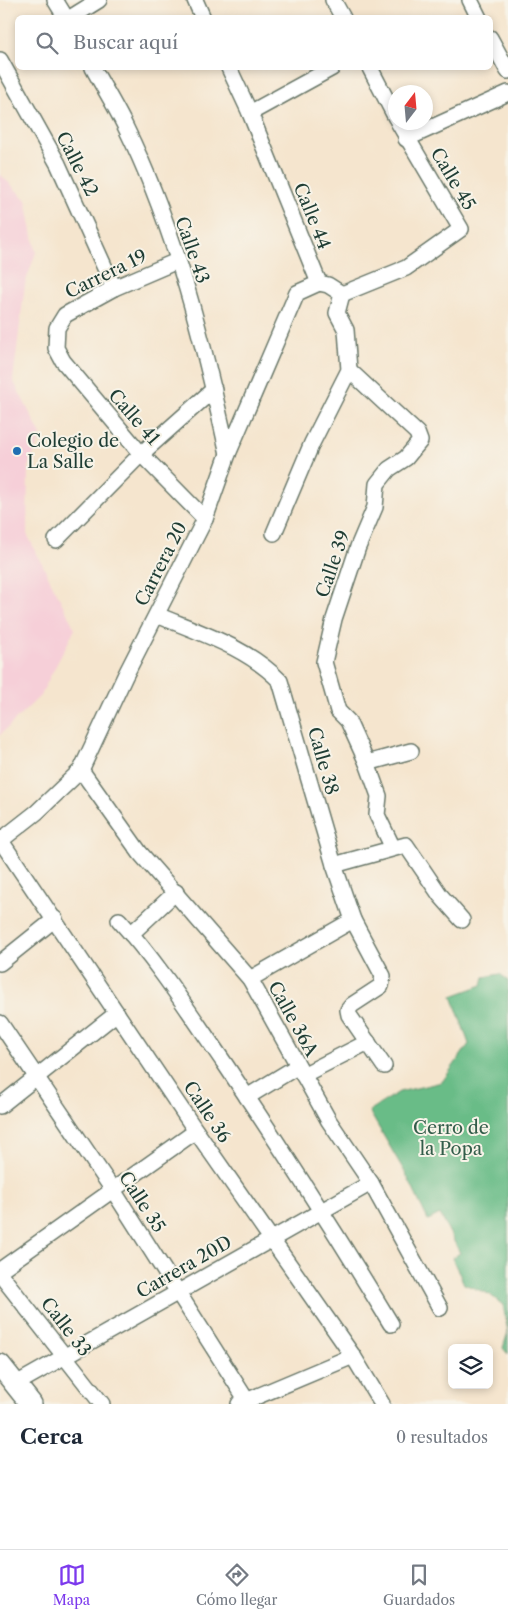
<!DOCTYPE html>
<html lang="es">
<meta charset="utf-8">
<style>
:root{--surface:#fff;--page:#f6f6f7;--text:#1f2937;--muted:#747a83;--line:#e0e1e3;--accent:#7c3aed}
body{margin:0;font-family:"Libre Caslon Text",serif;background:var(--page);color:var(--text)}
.controls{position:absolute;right:15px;bottom:15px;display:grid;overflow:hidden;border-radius:8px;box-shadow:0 2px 8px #0003}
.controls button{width:45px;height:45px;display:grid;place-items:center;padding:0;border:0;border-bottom:1px solid var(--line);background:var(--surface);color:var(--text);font:25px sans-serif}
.compass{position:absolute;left:388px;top:85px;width:45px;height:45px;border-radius:50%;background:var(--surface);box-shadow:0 2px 8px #0003;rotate:16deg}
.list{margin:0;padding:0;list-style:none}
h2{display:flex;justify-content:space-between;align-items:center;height:65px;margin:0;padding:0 20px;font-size:21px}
h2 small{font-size:16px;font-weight:400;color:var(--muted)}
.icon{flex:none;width:28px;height:28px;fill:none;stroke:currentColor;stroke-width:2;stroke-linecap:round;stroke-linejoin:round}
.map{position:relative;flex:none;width:508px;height:1404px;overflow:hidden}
.search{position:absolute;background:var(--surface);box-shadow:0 2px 8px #0003;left:15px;right:15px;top:15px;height:55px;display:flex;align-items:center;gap:12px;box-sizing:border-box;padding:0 18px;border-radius:8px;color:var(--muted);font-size:19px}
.sheet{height:145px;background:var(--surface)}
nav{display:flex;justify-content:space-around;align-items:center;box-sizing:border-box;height:70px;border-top:1px solid var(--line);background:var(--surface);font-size:14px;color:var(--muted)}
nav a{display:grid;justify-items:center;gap:2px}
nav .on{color:var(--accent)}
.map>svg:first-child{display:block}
</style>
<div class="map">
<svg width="508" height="1404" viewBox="0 0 508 1404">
<rect width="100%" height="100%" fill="#f7f3e8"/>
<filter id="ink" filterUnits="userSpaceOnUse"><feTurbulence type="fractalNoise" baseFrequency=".02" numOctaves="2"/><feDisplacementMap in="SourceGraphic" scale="10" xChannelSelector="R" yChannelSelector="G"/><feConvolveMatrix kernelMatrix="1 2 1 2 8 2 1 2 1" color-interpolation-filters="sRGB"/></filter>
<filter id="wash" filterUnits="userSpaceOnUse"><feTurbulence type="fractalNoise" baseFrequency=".0096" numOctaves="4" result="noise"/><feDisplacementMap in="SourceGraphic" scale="20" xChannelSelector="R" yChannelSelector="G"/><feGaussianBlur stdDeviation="1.12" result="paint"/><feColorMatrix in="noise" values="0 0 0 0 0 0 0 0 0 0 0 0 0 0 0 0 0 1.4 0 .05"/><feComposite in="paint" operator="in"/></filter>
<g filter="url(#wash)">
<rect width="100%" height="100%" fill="#f5e5ce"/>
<polygon fill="#f6cfd8" points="0,174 26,200 36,252 25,284 13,380 41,435 28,467 27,534 75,629 40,696 0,735"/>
<polygon fill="#69bc87" stroke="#447c5e" points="500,974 508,981 508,1354 503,1348 508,1332 503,1305 489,1294 464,1284 452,1258 460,1253 440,1214 428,1220 406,1174 369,1111 399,1092 442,1082 469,1044 452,996 482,985 484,977"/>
</g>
<g filter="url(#ink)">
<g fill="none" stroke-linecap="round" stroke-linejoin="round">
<defs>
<g id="minor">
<polyline points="55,0 66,18"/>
<polyline points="195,0 203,18"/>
<polyline points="333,0 343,18"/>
<polyline points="470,0 479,18"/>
<polyline points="70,18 99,0"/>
<polyline points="490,38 508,71"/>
<polyline points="0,60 58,164 114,288"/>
<path d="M 93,68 C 104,88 116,107 126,128 C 176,230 204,344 228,454"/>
<polyline points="229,68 250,113 319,283"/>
<polyline points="370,68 396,118"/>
<polyline points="250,113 332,68"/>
<polyline points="406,139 508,93"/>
<polyline points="177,261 114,288 65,315 57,328 56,348 63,361 141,454 205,519"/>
<polyline points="342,294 406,268 461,229 398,122"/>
<polyline points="349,370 417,433 420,441 406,458 389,469 377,484 375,507 358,547 334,619 324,662 338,711 348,721 367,763 379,796 377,815 393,848"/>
<polyline points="274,533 312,443 349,370 346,330 337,313 342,294 328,285 319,283"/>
<polyline points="56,540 141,454 214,389"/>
<path d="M 157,615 C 200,633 247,647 280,681 L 334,865 L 353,920 L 383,976 L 381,986 L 352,1005 L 348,1010 L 349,1015 L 384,1066"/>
<polyline points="367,763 411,751"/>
<polyline points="81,770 140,853 250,979 329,1121 371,1183 440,1308"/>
<polyline points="0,841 37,812 81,770 125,676 205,519 228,454 297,293 319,283"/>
<polyline points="1,841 196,1131 353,1356 382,1404"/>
<polyline points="334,865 406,845 440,895 462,920"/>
<path d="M 119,920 C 159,964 191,1015 225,1064 C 282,1149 338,1236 391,1324"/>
<polyline points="131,934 176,892"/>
<polyline points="0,963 55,919"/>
<polyline points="250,979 353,920"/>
<polyline points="0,1023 113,1190 249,1404"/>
<polyline points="303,1075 368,1042"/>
<polyline points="247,1097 298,1066"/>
<polyline points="0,1106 117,1013"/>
<polyline points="0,1270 196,1131"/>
<polyline points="0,1274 102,1404"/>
<polyline points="16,1384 371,1183"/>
<polyline points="239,1404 353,1356"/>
</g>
<polyline id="highway" points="0,1365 31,1404"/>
</defs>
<use href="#minor" stroke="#6a786a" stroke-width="18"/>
<use href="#highway" stroke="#6a786a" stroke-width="24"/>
<use href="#minor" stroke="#fff" stroke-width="15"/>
<use href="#highway" stroke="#fff" stroke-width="21"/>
</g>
</g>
<circle fill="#1f6fb2" stroke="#f7f3e8" stroke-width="2" cx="17" cy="451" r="5"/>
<g text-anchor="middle" stroke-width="4" stroke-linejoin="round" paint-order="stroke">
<g font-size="18" fill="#1f3d34" stroke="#f7f3e8">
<text transform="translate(77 164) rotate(63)" y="6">Calle 42</text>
<text transform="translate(453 179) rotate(59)" y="6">Calle 45</text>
<text transform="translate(312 216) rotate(68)" y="6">Calle 44</text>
<text transform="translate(192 250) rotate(71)" y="6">Calle 43</text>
<text transform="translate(106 274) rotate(-26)" y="6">Carrera 19</text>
<text transform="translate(134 417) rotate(49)" y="6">Calle 41</text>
<text transform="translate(161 564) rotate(-63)" y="6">Carrera 20</text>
<text transform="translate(333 564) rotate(-71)" y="6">Calle 39</text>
<text transform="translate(323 761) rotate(74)" y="6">Calle 38</text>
<text transform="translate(293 1019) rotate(61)" y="6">Calle 36A</text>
<text transform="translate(207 1112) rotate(56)" y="6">Calle 36</text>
<text transform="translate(142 1202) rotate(57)" y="6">Calle 35</text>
<text transform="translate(184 1267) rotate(-30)" y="6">Carrera 20D</text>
<text transform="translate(66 1327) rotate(52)" y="6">Calle 33</text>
</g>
<g font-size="18" fill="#1f3d34" stroke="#f7f3e8" text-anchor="start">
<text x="27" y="447">Colegio de<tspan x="27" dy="21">La Salle</tspan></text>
</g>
<g font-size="18" fill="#335d4a" stroke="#f7f3e8">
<text x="451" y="1134">Cerro de<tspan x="451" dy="21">la Popa</tspan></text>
</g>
</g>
</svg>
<div class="controls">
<button><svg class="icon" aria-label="layers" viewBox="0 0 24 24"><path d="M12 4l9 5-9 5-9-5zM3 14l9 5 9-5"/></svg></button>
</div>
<svg class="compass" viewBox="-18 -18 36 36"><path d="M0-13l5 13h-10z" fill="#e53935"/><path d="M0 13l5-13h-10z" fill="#747a83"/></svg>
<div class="search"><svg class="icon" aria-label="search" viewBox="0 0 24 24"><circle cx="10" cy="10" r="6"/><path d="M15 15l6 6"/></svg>Buscar aquí</div>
</div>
<section class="sheet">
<h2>Cerca<small>0 resultados</small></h2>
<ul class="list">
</ul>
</section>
<nav>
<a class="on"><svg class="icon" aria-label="map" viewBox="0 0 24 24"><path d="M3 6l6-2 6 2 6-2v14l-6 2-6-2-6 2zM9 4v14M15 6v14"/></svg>Mapa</a>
<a><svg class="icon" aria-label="directions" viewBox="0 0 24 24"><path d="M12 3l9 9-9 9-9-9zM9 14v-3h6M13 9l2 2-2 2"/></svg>Cómo llegar</a>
<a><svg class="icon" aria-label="saved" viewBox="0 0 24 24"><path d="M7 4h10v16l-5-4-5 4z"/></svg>Guardados</a>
</nav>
